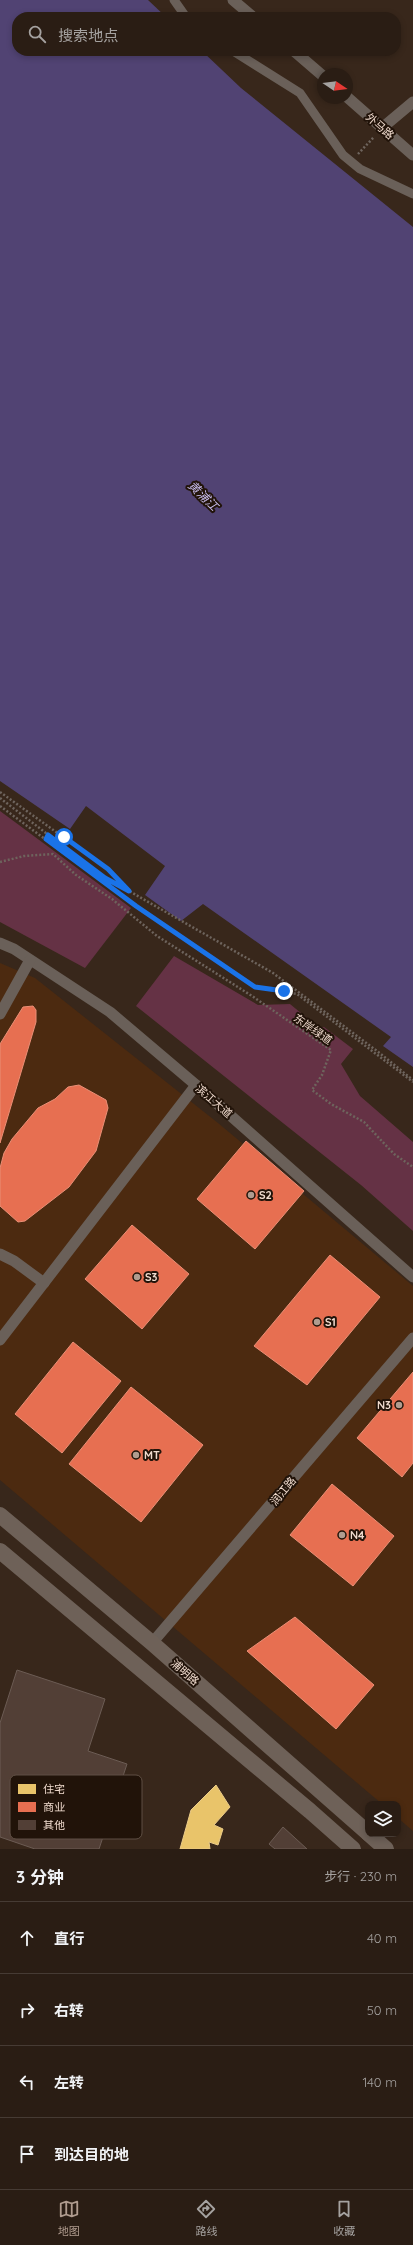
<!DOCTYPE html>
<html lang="zh">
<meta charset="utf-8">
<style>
:root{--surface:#2a1d14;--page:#32261d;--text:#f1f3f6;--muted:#a5a2a0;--line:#463b34;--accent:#b09c8f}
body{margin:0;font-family:Quicksand,"Noto Sans SC",sans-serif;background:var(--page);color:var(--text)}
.controls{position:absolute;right:12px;bottom:12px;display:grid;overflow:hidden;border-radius:8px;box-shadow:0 2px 6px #0003}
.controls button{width:36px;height:36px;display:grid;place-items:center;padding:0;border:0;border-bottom:1px solid var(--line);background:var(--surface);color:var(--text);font:20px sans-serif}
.compass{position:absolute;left:317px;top:68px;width:36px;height:36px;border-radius:50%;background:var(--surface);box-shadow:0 2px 6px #0003;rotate:103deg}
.stop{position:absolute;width:12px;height:12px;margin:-9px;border:3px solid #1a73e8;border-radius:50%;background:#fff}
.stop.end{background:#1a73e8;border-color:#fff;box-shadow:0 1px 4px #0008}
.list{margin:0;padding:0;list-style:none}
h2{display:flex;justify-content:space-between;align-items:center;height:52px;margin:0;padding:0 16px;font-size:17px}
h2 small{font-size:13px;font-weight:400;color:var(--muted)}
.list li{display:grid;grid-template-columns:26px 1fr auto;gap:12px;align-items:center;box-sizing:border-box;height:72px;padding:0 16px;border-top:1px solid var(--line)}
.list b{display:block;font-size:15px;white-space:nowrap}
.list em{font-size:13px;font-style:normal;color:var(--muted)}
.icon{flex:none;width:22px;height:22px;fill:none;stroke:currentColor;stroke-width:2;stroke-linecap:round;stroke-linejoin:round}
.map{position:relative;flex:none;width:413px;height:1849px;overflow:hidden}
.search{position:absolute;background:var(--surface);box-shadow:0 2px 6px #0003;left:12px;right:12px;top:12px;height:44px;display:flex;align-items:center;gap:10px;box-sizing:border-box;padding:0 14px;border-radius:16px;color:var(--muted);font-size:15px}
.sheet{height:340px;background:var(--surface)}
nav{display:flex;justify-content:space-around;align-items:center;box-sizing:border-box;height:56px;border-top:1px solid var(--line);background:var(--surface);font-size:11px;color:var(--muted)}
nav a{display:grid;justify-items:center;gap:2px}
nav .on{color:var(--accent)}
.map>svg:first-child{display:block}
</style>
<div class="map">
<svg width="413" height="1849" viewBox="0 0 413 1849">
<rect width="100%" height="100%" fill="#38271b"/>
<polygon fill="#4c2a10" points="0,963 35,978 218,1123 413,1286 413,1831 398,1818 398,1804 382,1804 0,1480"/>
<g fill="#653245">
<polygon points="0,811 131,908 85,968 0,922"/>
<polygon points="174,956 258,1005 290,1004 319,1028 324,1027 353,1049 341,1064 360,1096 413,1142 413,1231 361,1185 136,1006"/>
</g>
<polygon fill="#514373" points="0,0 148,0 166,17 17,17 17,51 202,51 241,88 413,227 413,1067 383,1046 391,1037 203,904 181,921 145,895 165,866 86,806 70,829 0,781"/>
<polygon fill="#e9c46a" stroke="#ebcb88" points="216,1785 230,1807 214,1825 223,1829 218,1845 209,1842 210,1849 180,1849 191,1810"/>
<g fill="#e76f51" stroke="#ea8f76">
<polygon points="33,1006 36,1010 36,1022 0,1143 0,1044 23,1007"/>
<polygon points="79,1085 106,1100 108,1108 96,1151 69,1187 25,1221 18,1222 0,1206 0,1168 4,1153 12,1139 38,1108 55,1099 68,1087"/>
<polygon points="246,1141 304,1191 255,1249 197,1199"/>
<polygon points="132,1225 189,1274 142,1329 85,1279"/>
<polygon points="330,1255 380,1297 307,1385 254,1346"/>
<polygon points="73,1342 121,1381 62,1453 15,1414"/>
<polygon points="413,1372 413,1463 402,1477 357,1438"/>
<polygon points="131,1387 203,1445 141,1522 69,1464"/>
<polygon points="332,1484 394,1536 353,1586 290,1535"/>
<polygon points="295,1617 374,1685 336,1729 247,1651"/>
</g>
<g fill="#523f36" stroke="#6c5c54">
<polygon points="17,1670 105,1699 88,1751 127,1764 99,1849 35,1849 0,1837 0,1723"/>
<polygon points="283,1827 307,1849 275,1849 269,1844"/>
</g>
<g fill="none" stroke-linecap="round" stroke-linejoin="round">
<g stroke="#6e645d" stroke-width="2.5" stroke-dasharray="2 2" stroke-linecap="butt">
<polyline points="358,154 374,137"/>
<polyline points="0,792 108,869 129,891 273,973 377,1051 413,1080"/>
<polyline points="0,798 105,878 127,890"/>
<polyline points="0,806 136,906 255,987 297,994 413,1082"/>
<polyline points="0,862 24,856 53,854 76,875 112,899 157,936 252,996 331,1050 322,1075 312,1090 331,1104 364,1122 394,1154 413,1167"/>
</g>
<g stroke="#6a6059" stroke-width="9">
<polyline points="174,0 186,17"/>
<polyline points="233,51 300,93 343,155 360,169 413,194"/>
</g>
<g stroke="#6a6059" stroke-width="11">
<polyline points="233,0 253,17"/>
<polyline points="294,51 323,76"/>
<polyline points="347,97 413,155"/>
<polyline points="382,128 413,102"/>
<polyline points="0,943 14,949 110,1012 196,1085 413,1277"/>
<polyline points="0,1014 30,960"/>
<polyline points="0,1254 14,1261 44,1283"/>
<polyline points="0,1340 196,1085"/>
<polyline points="152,1643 413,1338"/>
</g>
<g stroke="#6e6158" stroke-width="16">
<polyline points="0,1515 152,1643 368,1833"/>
<polyline points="0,1551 310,1811 353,1849"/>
<polyline points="369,1834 386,1849"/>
</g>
</g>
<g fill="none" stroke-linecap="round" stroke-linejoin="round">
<polyline stroke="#1a73e8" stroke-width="5" points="64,837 108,869 129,891 105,878 48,835 46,839 136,906 255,987 284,991"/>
</g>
<g fill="#b09c8f" stroke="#211309" stroke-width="1.5">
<circle cx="251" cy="1195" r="4"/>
<circle cx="137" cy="1277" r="4"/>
<circle cx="317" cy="1322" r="4"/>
<circle cx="399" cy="1405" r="4"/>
<circle cx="136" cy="1455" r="4"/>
<circle cx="342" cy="1535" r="4"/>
</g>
<g text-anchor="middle" stroke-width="4" stroke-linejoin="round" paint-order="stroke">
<g font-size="11" fill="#f0dbce" stroke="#211309">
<text transform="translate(380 126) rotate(41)" y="4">外马路</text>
<text transform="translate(313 1029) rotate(35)" y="4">东岸绿道</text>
<text transform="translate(214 1101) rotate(41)" y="4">滨江大道</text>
<text transform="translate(283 1491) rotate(-50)" y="4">润江路</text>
<text transform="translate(185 1672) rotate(41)" y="4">浦明路</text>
</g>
<g font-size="11" font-weight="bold" fill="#f0dbce" stroke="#211309" text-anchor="start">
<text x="259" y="1199">S2</text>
<text x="145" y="1281">S3</text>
<text x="325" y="1326">S1</text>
<text x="391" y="1409" text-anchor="end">N3</text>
<text x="144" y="1459">MT</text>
<text x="350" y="1539">N4</text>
</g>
<g font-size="12" font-style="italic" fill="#cbc0f2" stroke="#211309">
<text transform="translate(203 496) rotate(44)" y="4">黄浦江</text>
</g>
</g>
<rect x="10" y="1775" width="132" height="64" rx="6" fill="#211309" stroke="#5f4f44" stroke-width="1"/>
<rect x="18" y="1784" width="18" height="10" fill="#e9c46a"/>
<rect x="18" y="1802" width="18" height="10" fill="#e76f51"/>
<rect x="18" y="1820" width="18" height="10" fill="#523f36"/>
<g font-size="11" fill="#f0dbce">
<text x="43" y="1793">住宅</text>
<text x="43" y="1811">商业</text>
<text x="43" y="1829">其他</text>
</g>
</svg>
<div class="controls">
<button><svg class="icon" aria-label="layers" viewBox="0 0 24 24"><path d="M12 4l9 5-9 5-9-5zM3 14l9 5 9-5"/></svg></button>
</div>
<svg class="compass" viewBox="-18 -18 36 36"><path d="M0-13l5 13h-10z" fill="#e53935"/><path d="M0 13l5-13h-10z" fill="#a5a2a0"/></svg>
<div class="stop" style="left:64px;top:837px"></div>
<div class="stop end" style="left:284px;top:991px"></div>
<div class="search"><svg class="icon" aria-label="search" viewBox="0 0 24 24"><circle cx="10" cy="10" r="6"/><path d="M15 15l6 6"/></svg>搜索地点</div>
</div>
<section class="sheet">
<h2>3 分钟<small>步行 · 230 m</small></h2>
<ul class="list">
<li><svg class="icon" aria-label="ahead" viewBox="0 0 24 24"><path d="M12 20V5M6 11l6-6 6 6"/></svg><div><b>直行</b></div><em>40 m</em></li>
<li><svg class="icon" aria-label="right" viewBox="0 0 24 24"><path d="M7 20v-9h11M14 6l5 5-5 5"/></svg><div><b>右转</b></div><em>50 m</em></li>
<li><svg class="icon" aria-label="left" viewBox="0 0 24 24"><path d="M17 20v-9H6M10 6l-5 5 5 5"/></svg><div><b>左转</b></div><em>140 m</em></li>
<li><svg class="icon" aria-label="arrive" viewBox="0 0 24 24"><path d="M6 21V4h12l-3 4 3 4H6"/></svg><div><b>到达目的地</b></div></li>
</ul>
</section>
<nav>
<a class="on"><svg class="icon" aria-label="map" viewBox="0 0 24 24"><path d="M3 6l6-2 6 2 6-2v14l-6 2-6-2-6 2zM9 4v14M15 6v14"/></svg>地图</a>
<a><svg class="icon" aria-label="directions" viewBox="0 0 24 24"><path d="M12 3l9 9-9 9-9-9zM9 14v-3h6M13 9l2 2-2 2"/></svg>路线</a>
<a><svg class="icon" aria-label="saved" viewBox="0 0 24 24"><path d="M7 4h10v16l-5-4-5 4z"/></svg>收藏</a>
</nav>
